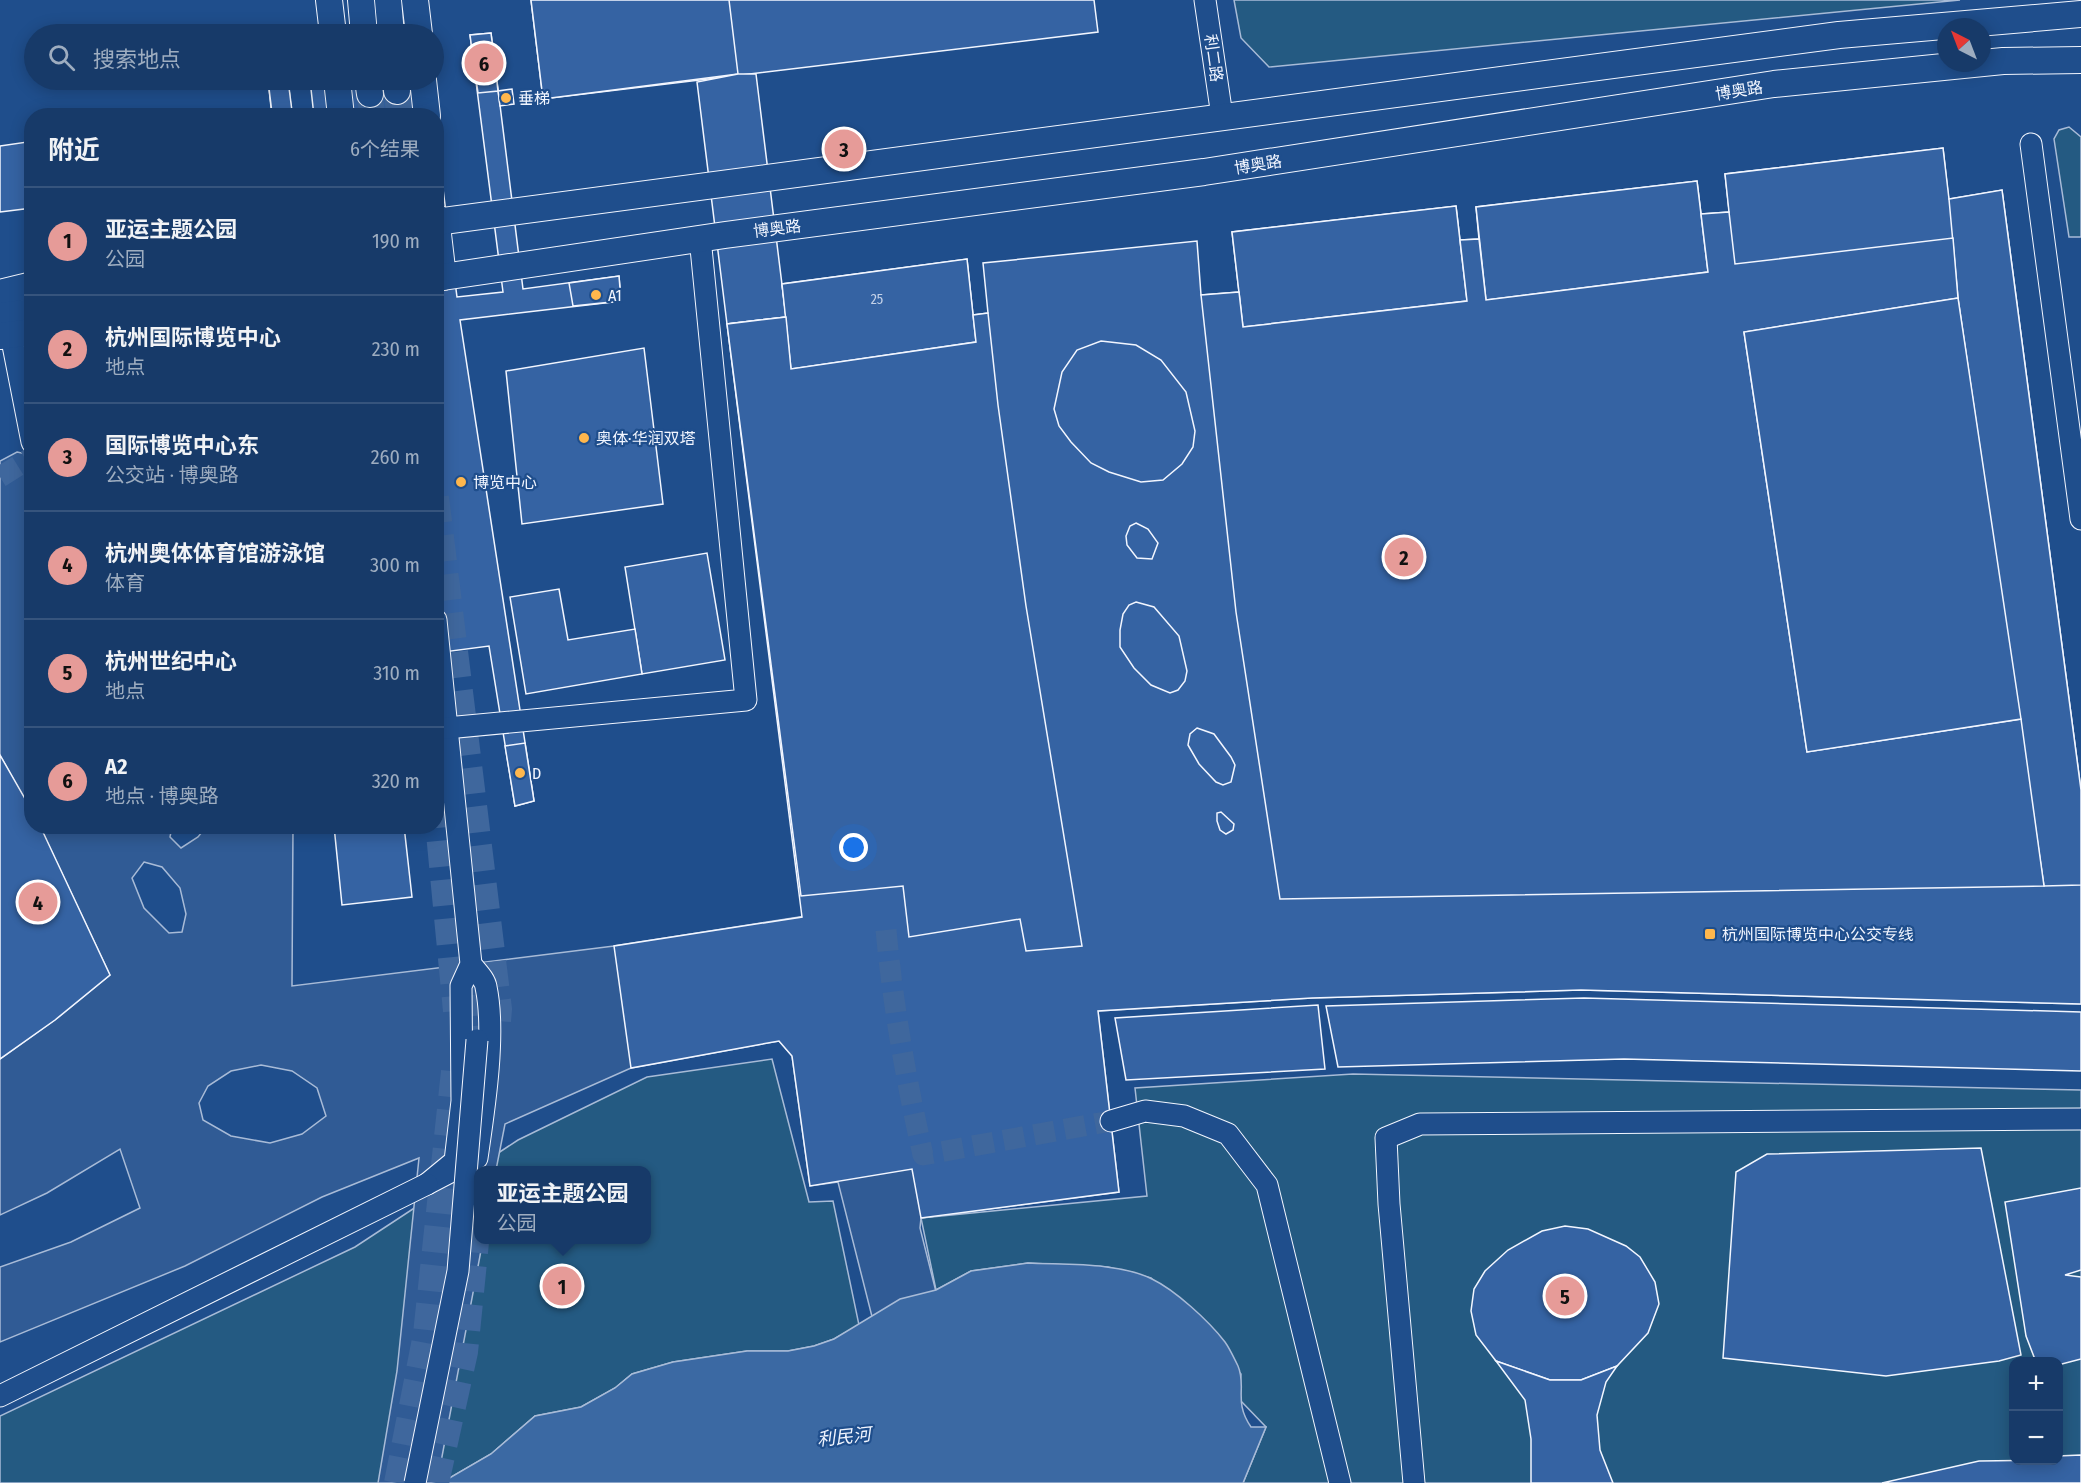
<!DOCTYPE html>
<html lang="zh">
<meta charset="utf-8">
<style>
:root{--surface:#173a69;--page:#20416f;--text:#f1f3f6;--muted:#9eadc0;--line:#36547d;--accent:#e69b98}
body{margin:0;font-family:"Fira Sans Condensed","Noto Sans SC",sans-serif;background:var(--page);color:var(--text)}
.controls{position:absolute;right:18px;bottom:18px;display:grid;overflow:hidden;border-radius:12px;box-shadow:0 3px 15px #0003}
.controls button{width:54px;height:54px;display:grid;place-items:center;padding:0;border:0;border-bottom:2px solid var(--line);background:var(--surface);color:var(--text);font:30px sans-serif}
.compass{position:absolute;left:1937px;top:18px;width:54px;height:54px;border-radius:50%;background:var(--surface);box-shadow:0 3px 15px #0003;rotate:318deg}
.you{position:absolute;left:854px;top:848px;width:21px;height:21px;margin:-15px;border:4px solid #fff;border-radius:50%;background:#1a73e8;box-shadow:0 0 0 9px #1a73e833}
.badge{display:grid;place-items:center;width:39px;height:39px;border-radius:50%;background:var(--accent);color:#111;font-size:20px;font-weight:700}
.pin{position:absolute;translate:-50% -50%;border:3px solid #fff;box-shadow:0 2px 6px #0006}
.popup{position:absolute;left:474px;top:1166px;width:177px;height:78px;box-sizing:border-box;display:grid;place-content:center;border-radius:12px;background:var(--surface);filter:drop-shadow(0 2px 4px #0005);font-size:20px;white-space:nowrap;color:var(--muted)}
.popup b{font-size:22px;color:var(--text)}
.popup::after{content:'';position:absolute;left:50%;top:100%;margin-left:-12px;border:12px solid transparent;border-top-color:var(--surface)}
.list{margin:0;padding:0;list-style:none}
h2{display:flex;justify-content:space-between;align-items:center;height:78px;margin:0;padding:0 24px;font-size:26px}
h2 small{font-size:20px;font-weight:400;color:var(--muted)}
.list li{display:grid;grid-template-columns:39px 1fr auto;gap:18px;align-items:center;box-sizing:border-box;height:108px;padding:0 24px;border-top:2px solid var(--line)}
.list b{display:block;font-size:22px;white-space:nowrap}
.list p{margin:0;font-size:20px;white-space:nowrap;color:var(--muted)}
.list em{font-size:20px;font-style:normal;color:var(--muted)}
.icon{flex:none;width:33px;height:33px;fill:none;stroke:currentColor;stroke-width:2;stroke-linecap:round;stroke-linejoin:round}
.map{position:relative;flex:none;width:2081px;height:1483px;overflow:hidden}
.search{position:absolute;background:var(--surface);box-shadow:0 3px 15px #0003;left:24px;top:24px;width:420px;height:66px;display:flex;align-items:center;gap:15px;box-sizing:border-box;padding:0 21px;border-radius:33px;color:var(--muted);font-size:22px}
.panel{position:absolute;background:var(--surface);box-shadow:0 3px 15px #0003;left:24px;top:108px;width:420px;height:726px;border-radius:24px}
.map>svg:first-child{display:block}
</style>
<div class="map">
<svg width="2081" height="1483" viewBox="0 0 2081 1483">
<rect width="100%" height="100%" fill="#1f4e8c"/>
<g fill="#245a82" stroke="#a8bbd7" stroke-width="1.5" fill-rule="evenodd">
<polygon points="1234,0 1960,0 1269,67 1241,38"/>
<polygon points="2069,127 2081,137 2081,237 2069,237 2054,139 2059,130"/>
<path d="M 772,1059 L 809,1202 L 833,1201 L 859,1325 L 834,1339 L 814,1346 L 788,1351 L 747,1351 L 673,1362 L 632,1374 L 615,1388 L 581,1407 L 535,1416 L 491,1454 L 441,1483 L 0,1483 L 0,1416 L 355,1247 L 518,1140 L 647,1077 ZM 478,1170 L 646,1170 L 646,1240 L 478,1240 Z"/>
<path d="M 1353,1074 L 2081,1090 L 2081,1483 L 1243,1483 L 1266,1427 L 1239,1399 L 1241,1374 L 1151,1278 L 1108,1267 L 1028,1263 L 971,1271 L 936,1290 L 921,1218 L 1147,1196 L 1135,1088 ZM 2014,1362 L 2058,1362 L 2058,1460 L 2014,1460 Z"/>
</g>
<g fill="#305b95" stroke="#a8bbd7" stroke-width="1.5" fill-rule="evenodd">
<polygon points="17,452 31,455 31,811 0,755 0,461"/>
<path d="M 40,827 L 172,827 L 170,837 L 181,848 L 198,837 L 206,827 L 293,827 L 292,986 L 614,946 L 857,908 L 1026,951 L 2081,1004 L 1581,990 L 1312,998 L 1098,1011 L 1119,1192 L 921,1218 L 920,1228 L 984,1483 L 914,1483 L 838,1182 L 810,1186 L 792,1056 L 779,1041 L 631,1068 L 505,1124 L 496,1170 L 478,1170 L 478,1240 L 483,1240 L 437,1483 L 378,1483 L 397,1371 L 419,1158 L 322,1197 L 185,1266 L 0,1342 L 0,1267 L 71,1242 L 140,1208 L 120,1149 L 47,1193 L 0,1215 L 0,1059 L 55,1020 L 110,975 ZM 144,862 L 162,867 L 180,888 L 186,914 L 182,932 L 169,933 L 144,908 L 132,878 ZM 261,1065 L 292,1071 L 317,1088 L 326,1116 L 302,1134 L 270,1143 L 231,1136 L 203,1120 L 199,1103 L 208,1086 L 231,1071 Z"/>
</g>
<path fill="#3b69a3" stroke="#a8bbd7" stroke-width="1.5" d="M 1028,1263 C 1065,1265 1118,1262 1152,1279 C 1175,1290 1209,1321 1225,1342 C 1230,1349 1234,1358 1238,1366 C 1247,1387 1233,1401 1251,1427 L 1266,1427 L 1243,1483 L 441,1483 L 491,1454 L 535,1416 L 581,1407 L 615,1388 L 632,1374 L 673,1362 L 747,1351 L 788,1351 L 814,1346 L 834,1339 L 900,1299 L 936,1290 L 971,1271 Z"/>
<g fill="#3563a3" stroke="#f2f6ff" stroke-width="1.5">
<polygon points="531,0 1094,0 1098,32 543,99"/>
<polygon points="531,0 729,0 738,74 543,99"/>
<polygon points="491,33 523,289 619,276 621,301 460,320 534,801 515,806 489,646 436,653 436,135 457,297 503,292 470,35"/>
<polygon points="491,33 498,91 478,93 470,35"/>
<polygon points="738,74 756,74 786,317 727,324 697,82"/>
<polygon points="268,80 288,80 292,116 272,116"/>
<polygon points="268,80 288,80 292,111 272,113"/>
<polygon points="310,80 429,80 434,116 314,116"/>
<polygon points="512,89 514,104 500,106 498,91"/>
<polygon points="218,109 219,116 177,116"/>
<polygon points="27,142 32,171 32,208 0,212 0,146"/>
<polygon points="1943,148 1953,238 1735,264 1725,174"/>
<polygon points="1943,148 1949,199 2002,190 2081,790 2081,1004 1581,990 1312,998 1098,1011 1119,1192 921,1218 912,1169 810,1186 792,1056 779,1041 631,1068 614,946 802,917 727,324 786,317 782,284 967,259 973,315 988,313 983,263 1197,241 1201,295 1239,292 1232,232 1456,206 1460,240 1479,239 1476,207 1697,181 1701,214 1729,212 1725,174"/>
<polygon points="1697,181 1708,272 1486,300 1476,207"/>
<polygon points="2002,190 2081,790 2081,885 2044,886 1958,298 1949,199"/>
<polygon points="1456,206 1467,301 1243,327 1232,232"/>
<polygon points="1729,212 1735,264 1953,238 1958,298 1744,332 1807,752 2021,719 2044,886 1280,899 1236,612 1201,295 1239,292 1243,327 1467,301 1460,240 1479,239 1486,300 1708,272 1701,214"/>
<polygon points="967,259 976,342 791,369 782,284"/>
<polygon points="619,276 621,301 573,306 569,283"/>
<polygon points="1958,298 2021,719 1807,752 1744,332"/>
<polygon points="988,313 998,405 1026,606 1082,946 1026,951 1020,919 909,937 903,886 801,896 727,324 786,317 791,369 976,342 973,315"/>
<polygon points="1101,341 1136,345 1161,360 1186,392 1195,431 1193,447 1182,464 1163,480 1141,482 1109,472 1091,463 1071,442 1059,426 1054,409 1062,372 1077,350"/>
<polygon points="644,348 663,504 522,524 506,371"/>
<polygon points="1136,523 1148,529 1158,543 1152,559 1137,558 1127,545 1126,536 1130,526"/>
<polygon points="707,553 725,660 642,674 625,567"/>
<polygon points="559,589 568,640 635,629 642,674 526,694 510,597"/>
<polygon points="1136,602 1154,607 1179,636 1187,671 1185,681 1178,690 1170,693 1151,685 1134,668 1120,647 1120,630 1123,614 1129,605"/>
<polygon points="1197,728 1214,734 1231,757 1235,765 1231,782 1223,785 1216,782 1199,764 1188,745 1190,734"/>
<polygon points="525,743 534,801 515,806 505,746"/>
<polygon points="0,755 32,811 32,826 40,826 42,830 110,975 55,1020 0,1059"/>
<polygon points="1221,812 1234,824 1233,830 1226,834 1220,830 1217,821 1217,813"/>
<polygon points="334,826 404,826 412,897 342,905"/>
<polygon points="1584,998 2081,1012 2081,1071 1624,1059 1338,1067 1326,1006"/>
<polygon points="1318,1005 1325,1069 1126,1080 1115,1018"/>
<polygon points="1981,1148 2021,1355 1999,1361 1886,1376 1723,1358 1736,1172 1767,1154"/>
<polygon points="2081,1188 2081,1270 2065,1275 2081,1277 2081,1359 2058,1365 2058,1362 2036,1362 2026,1336 2005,1202"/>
<polygon points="1565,1226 1588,1229 1626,1246 1640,1257 1655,1282 1659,1304 1648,1333 1617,1366 1581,1380 1550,1380 1496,1361 1476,1335 1471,1311 1474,1289 1485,1271 1508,1250 1542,1231"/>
<polygon points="1496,1361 1550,1380 1581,1380 1617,1366 1606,1382 1597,1415 1600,1450 1613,1483 1531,1483 1531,1439 1525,1400"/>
<polygon points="2081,1455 2081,1483 1882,1483 1979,1461 2058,1460 2058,1456"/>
</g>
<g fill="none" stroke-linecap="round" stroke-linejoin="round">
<g stroke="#3f679d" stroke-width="21" stroke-dasharray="21 10" stroke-linecap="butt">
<polyline points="0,477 32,457"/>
<path d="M 886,930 C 893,1006 906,1080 923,1155 L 1111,1121"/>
<polyline points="471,964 477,1040"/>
</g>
<g stroke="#3f679d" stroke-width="26" stroke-dasharray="26 13" stroke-linecap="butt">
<polyline points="397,91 399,116"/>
<polyline points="370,94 372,116"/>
<polyline points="436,497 499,1009 498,1021"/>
<polyline points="436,802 456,1011"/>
<polyline points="397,1483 426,1334 455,1062"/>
<polyline points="436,1483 465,1352 478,1222"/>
</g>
<defs>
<g id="minor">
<polyline points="1205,0 1222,116"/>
<polyline points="2031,144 2081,519"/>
<polyline points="11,335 32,442"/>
<path d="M 436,620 L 471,964 C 476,971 485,979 486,987 C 496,1034 484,1110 477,1158 L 427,1184 L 455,1161 L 462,1101 L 461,986 L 471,964"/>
<polyline points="436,729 746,700 700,238"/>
<polyline points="1111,1121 1145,1111 1184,1116 1228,1134 1267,1185 1340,1483"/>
<polyline points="0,1396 427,1184"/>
<polyline points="1414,1483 1389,1204 1386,1138 1420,1124 2081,1119"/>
</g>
<g id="major">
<polyline points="329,0 333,34"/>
<polyline points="361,0 364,34"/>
<polyline points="388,0 391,34"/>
<polyline points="415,0 419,34"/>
<polyline points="337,80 341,116"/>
<polyline points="368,80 370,94"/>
<polyline points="396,80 397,91"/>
<polyline points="423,80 427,116"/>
<polyline points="436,217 443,277 436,276"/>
<polyline points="436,222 1839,35 2081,14"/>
<polyline points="436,278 725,235 1204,172 1774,84 2003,61 2081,60"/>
<polyline points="0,293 32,285"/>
<polyline points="0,316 32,312"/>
<polyline points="0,336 32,332"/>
</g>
</defs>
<use href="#minor" stroke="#f2f6ff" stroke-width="23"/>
<use href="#major" stroke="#f2f6ff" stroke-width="28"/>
<use href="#minor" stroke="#1f4e8c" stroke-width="21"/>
<use href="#major" stroke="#1f4e8c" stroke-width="26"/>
<defs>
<polyline id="minor-bridge" points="415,1483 458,1271 477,1040"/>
</defs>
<use href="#minor-bridge" stroke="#f2f6ff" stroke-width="23" stroke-linecap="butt"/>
<use href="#minor-bridge" stroke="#1f4e8c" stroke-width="21"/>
</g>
<g fill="#ffb74d" stroke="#1f4e8c" stroke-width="2">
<circle cx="506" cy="98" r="6"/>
<circle cx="596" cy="295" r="6"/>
<circle cx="584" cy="438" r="6"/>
<circle cx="461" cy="482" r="6"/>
<circle cx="520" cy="773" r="6"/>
<rect x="1704" y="928" width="12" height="12" rx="3"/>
</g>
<g text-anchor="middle" stroke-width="4.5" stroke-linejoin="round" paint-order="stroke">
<g font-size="14" fill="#c3d1e8">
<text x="877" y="304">25</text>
</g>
<g font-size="16" fill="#f2f6ff" stroke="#1f4e8c">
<text transform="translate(1214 58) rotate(82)" y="6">利二路</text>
<text transform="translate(1739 90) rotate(-9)" y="6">博奥路</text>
<text transform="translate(1258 164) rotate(-9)" y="6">博奥路</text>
<text transform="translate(777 228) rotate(-7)" y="6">博奥路</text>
</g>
<g font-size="16" fill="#f2f6ff" stroke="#1f4e8c" text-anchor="start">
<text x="518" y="104">垂梯</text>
<text x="608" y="301">A1</text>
<text x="596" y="444">奥体·华润双塔</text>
<text x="473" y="488">博览中心</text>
<text x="532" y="779">D</text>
<text x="1722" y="940">杭州国际博览中心公交专线</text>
</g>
<g font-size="18" font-style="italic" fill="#f2f6ff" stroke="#1f4e8c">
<text transform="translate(844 1437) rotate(-6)" y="6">利民河</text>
</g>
</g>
</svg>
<div class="controls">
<button>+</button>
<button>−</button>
</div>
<svg class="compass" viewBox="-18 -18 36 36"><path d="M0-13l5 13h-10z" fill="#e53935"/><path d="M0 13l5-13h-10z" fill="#9eadc0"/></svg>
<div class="you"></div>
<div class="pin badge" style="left:562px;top:1286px">1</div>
<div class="popup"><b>亚运主题公园</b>公园</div>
<div class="pin badge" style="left:1404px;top:557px">2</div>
<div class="pin badge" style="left:844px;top:149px">3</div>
<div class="pin badge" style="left:38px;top:902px">4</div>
<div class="pin badge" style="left:1565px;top:1296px">5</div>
<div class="pin badge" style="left:484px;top:63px">6</div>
<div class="search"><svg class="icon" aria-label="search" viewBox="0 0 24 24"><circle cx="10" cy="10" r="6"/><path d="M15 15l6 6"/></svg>搜索地点</div>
<section class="panel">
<h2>附近<small>6个结果</small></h2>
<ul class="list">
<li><span class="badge">1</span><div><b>亚运主题公园</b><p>公园</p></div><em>190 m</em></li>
<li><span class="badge">2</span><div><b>杭州国际博览中心</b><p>地点</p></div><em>230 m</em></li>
<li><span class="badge">3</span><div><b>国际博览中心东</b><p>公交站 · 博奥路</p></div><em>260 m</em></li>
<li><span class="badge">4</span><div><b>杭州奥体体育馆游泳馆</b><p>体育</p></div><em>300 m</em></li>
<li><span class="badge">5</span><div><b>杭州世纪中心</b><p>地点</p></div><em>310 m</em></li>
<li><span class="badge">6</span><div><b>A2</b><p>地点 · 博奥路</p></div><em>320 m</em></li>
</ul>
</section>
</div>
